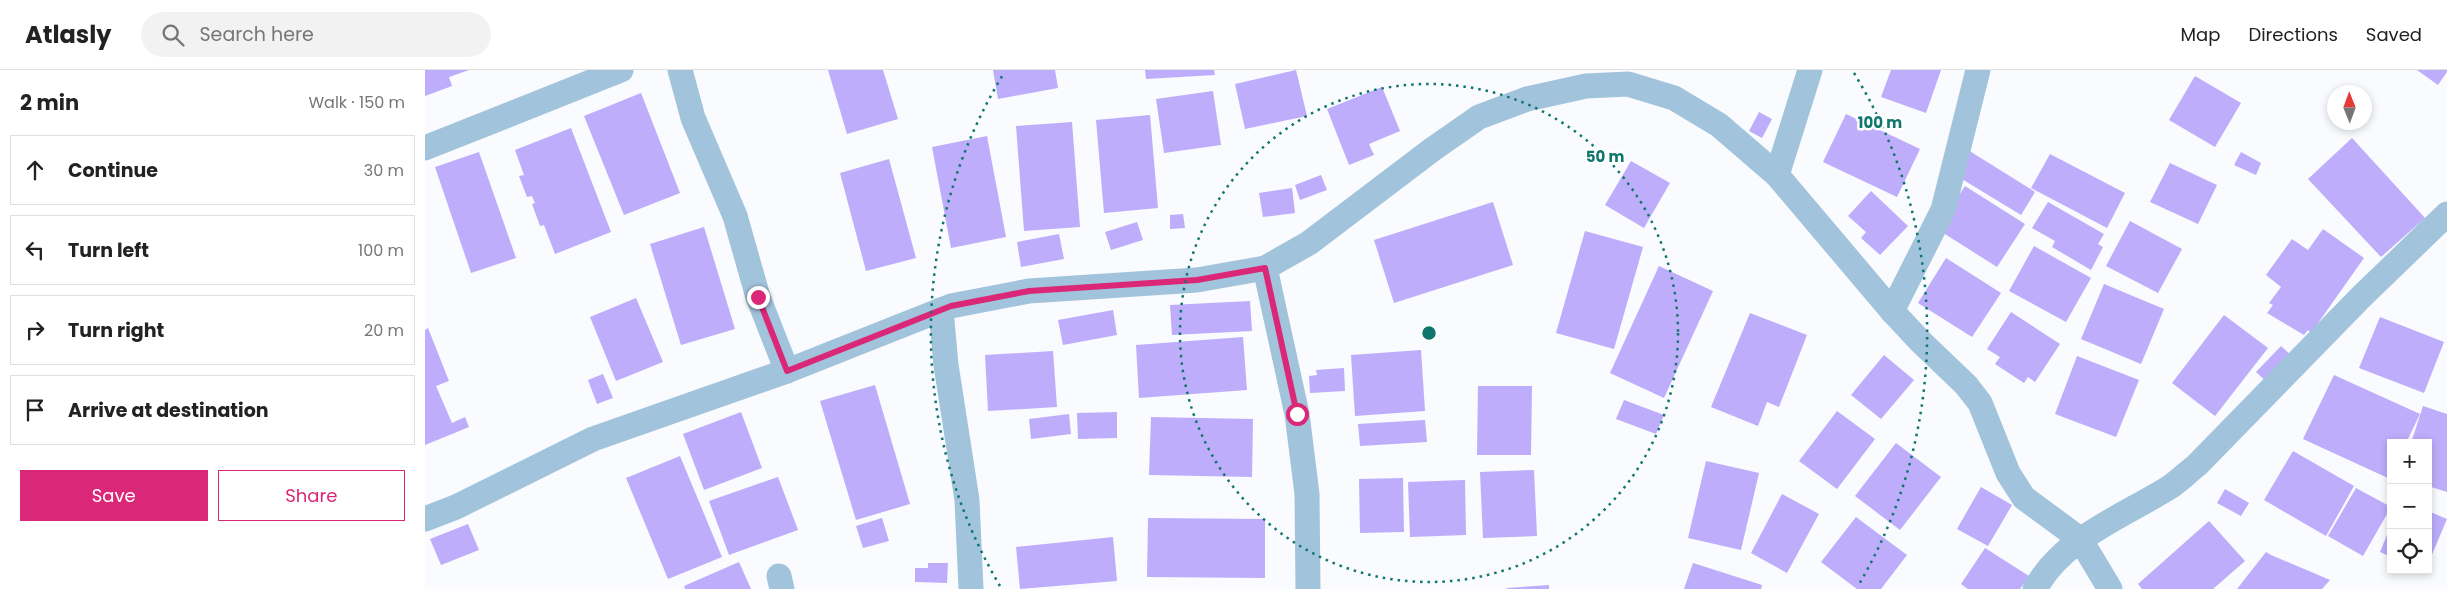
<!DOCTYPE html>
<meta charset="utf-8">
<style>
:root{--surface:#fff;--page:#f2f2f2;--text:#222;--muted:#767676;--line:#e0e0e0;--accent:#db2777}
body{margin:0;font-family:Poppins,sans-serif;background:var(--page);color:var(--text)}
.controls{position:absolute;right:15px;bottom:15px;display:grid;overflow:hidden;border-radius:0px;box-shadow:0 2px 8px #0003}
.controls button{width:45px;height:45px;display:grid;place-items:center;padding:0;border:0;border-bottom:1px solid var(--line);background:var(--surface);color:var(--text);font:25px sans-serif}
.compass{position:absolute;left:1902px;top:15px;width:45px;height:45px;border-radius:50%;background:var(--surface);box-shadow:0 2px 8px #0003;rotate:359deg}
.stop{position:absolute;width:15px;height:15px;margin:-11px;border:4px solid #db2777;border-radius:50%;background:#fff}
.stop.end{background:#db2777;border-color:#fff;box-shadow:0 1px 5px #0008}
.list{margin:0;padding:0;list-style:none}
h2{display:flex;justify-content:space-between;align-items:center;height:65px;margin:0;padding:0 20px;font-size:21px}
h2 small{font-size:16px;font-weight:400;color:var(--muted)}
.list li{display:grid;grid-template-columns:32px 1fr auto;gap:15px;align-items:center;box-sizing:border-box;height:70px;margin:0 10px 10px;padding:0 10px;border:1px solid var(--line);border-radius:0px}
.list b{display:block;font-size:19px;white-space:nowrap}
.list em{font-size:16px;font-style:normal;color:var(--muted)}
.actions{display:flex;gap:10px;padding:15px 20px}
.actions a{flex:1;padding:11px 0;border:1px solid var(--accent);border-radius:0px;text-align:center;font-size:18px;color:var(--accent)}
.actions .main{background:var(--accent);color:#fff}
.icon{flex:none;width:28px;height:28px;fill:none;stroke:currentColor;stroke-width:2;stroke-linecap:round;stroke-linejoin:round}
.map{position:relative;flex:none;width:2022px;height:519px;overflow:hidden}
header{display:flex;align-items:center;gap:30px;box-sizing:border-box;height:70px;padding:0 25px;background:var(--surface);border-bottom:1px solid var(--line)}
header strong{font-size:24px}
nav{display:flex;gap:28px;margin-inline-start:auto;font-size:18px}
.search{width:350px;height:45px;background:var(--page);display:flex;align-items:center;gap:12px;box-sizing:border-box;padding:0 18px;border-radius:28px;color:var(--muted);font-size:19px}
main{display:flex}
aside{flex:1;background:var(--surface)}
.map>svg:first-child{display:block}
</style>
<header>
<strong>Atlasly</strong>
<div class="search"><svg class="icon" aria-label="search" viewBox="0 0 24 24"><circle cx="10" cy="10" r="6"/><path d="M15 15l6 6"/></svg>Search here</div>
<nav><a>Map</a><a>Directions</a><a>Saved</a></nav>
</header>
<main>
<aside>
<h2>2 min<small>Walk · 150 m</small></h2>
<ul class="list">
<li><svg class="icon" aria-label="ahead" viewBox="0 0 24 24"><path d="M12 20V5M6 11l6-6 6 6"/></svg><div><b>Continue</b></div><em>30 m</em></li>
<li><svg class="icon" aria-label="left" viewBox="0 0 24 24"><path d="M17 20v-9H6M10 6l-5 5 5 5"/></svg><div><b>Turn left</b></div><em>100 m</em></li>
<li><svg class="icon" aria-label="right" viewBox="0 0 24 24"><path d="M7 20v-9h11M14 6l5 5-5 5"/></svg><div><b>Turn right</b></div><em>20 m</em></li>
<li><svg class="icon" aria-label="arrive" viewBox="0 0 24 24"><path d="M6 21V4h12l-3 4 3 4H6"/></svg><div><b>Arrive at destination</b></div></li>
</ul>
<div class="actions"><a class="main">Save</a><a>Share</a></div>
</aside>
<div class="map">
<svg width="2022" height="519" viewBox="0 0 2022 519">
<rect width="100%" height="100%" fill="#f9fbfe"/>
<g fill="#bdadfb">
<polygon points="0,0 44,0 24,7 27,16 0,26"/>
<polygon points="403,0 458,0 473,49 422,64"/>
<polygon points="568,0 630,0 633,18 573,29"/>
<polygon points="720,0 789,0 790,5 721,9"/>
<polygon points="871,0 882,46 820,59 810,14"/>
<polygon points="1466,0 1516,0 1501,43 1456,27"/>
<polygon points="1992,0 2022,0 2022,2 2013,15"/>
<polygon points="1770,6 1816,33 1790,77 1744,50"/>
<polygon points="957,17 975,61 944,74 949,85 924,95 902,39"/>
<polygon points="788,21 796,75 739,83 731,29"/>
<polygon points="216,23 255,123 199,145 159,46"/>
<polygon points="1334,42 1347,49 1337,68 1324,61"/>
<polygon points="1421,44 1495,79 1472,127 1398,92"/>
<polygon points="725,45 733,138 679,143 671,50"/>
<polygon points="647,52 655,157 599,161 591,56"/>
<polygon points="146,58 186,162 130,184 119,155 115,156 107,134 110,133 107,126 102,127 94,106 99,105 90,80"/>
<polygon points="562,66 581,167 526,178 507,77"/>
<polygon points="1927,68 2000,148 1956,187 1883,109"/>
<polygon points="1543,80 1610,122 1596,145 1532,106"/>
<polygon points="54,82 91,188 46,203 10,97"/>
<polygon points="1816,82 1836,93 1831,105 1809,95"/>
<polygon points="1625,84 1700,123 1682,158 1606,118"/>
<polygon points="464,89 491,188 441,201 415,103"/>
<polygon points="1206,91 1245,113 1219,158 1180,135"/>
<polygon points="1745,93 1792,115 1773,154 1725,132"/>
<polygon points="896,105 902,120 875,130 870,115"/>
<polygon points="1540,116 1600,154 1572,197 1512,159"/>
<polygon points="867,118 870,143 838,147 834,123"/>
<polygon points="1446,121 1483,156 1455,185 1436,168 1441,162 1423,146"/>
<polygon points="1068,132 1088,195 969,233 949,170"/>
<polygon points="1623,132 1679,164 1673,174 1678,177 1666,200 1627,177 1630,171 1607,158"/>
<polygon points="758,144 760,158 745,159 745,145"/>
<polygon points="1705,151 1757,179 1733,223 1681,196"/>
<polygon points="712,152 718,170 686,180 680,162"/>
<polygon points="279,157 310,259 256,275 225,174"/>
<polygon points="1898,159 1939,188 1886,263 1883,260 1879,265 1842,243 1848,235 1844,233 1856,217 1841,205 1867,169 1883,180"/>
<polygon points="1160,161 1218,177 1189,279 1131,263"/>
<polygon points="634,164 639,189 596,197 592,172"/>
<polygon points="1609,176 1666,208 1641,252 1584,221"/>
<polygon points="1521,188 1576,223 1547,267 1493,233"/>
<polygon points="1234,196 1288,221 1239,328 1185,303"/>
<polygon points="1679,214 1739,239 1716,294 1656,269"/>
<polygon points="211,228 238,292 191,311 165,247"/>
<polygon points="825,231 827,261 747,265 745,235"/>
<polygon points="688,240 692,265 638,275 633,250"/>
<polygon points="1586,242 1635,274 1610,312 1603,307 1599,313 1570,294 1575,287 1562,279"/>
<polygon points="1325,243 1382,265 1354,337 1342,332 1333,356 1286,337"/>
<polygon points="1799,245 1843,278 1790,346 1747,313"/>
<polygon points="1955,247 2019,272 1999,323 1934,298"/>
<polygon points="3,258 24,311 11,316 27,353 40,347 44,357 0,375 0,260"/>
<polygon points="818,267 822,320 714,328 711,275"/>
<polygon points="1856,276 1869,288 1844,314 1831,302"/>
<polygon points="996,280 1000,341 930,346 926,285"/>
<polygon points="628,281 632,337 563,341 560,285"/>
<polygon points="1459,285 1489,310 1456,349 1426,325"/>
<polygon points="1652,286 1714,310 1691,367 1630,344"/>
<polygon points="919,298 920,321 885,323 884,306 892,305 891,300"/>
<polygon points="178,304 188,328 172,334 163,310"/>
<polygon points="1909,305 1995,344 1981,373 1966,373 1965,409 1878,369"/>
<polygon points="450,315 485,434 431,450 395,331"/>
<polygon points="1053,316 1107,316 1106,385 1052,385"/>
<polygon points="1199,330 1239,345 1231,364 1191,349"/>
<polygon points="1998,336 2022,344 2022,422 2003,416 2003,373 1986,373"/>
<polygon points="1412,341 1450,369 1412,419 1374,391"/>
<polygon points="316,342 337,398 279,420 258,364"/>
<polygon points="692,342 692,368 653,369 652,343"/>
<polygon points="644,344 646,364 606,369 604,349"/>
<polygon points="726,347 828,349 827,407 724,405"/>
<polygon points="1000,350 1002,372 935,376 933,354"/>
<polygon points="1471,373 1516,407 1475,460 1430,426"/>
<polygon points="1868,381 1929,416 1901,466 1839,430"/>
<polygon points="255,386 297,487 243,509 201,408"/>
<polygon points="1281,391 1334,403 1316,480 1263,468"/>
<polygon points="1109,400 1112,466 1058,468 1055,402"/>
<polygon points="353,407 373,460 304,485 284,431"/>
<polygon points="978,408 979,462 935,463 934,409"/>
<polygon points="1040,410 1041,465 985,467 983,412"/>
<polygon points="1556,417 1587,435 1563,476 1532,459"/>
<polygon points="1931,418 1966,437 1938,486 1903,466"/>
<polygon points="1800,419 1824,433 1816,446 1792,433"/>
<polygon points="1357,424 1394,444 1362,503 1326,483"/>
<polygon points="2003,441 2022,449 2003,494"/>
<polygon points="1431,447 1482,485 1456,519 1432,519 1396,492"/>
<polygon points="457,448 464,471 438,478 431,456"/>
<polygon points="723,448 840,449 840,508 722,507"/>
<polygon points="1784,451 1820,491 1788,519 1717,519 1713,514"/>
<polygon points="43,454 54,480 16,495 5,469"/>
<polygon points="1966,455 1966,487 1955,482"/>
<polygon points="688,467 692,511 595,519 591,477"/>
<polygon points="1560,478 1604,506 1595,519 1543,519 1536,514"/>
<polygon points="1841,482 1846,485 1905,510 1897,519 1812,519"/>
<polygon points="314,492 326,519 260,519 259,516"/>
<polygon points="503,493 523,493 522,513 490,512 490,498 503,498"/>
<polygon points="1268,493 1337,515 1336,519 1259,519"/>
<polygon points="1124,515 1124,519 1082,519 1082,518"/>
</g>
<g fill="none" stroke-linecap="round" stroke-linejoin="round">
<g stroke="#a2c3dc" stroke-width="25">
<polyline points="255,0 268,48 310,146 333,227 362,301"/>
<polyline points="0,78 196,0"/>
<polyline points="1352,105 1385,0"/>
<polyline points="840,198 872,344 882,424 883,519"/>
<polyline points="516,240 521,295 542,430 546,519"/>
<polyline points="1467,241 1518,140 1553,0"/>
<polyline points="0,449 31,437 168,369 362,301 526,236 604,221 772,210 840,198 884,173 1008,79 1054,47 1102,29 1161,16 1203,14 1249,28 1294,55 1352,105 1467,241 1495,271 1541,315 1555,333 1583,403 1599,428 1655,469 1685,519"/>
<polyline points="354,506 357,519"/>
<path d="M 1610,519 C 1638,468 1697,447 1745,417 C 1754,411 1763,402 1772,395 L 1936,227 L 2022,144"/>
</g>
</g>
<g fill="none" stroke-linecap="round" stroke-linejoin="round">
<polyline stroke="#db2777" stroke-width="6" points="333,227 362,301 526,236 604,221 772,210 840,198 872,344"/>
</g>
<g fill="none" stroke="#0f766e" stroke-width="2.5" stroke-dasharray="2.5 5">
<circle cx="1004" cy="263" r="249"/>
<path d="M575 516A498 498 0 0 1 579 3M1429 3A498 498 0 0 1 1433 516"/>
</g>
<circle cx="1004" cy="263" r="8" fill="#0f766e" stroke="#fff" stroke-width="2.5"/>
<g font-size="15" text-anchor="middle" font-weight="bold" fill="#0f766e" stroke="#fff" stroke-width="5" stroke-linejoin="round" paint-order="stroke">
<text x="1455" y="58">100 m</text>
<text x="1180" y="92">50 m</text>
</g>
</svg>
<div class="controls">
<button>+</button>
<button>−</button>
<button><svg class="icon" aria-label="locate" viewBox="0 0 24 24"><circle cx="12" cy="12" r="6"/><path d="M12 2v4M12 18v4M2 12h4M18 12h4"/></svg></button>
</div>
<svg class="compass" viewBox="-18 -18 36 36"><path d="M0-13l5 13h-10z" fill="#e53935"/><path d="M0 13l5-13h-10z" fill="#767676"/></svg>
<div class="stop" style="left:872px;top:344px"></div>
<div class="stop end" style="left:333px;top:227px"></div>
</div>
</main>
